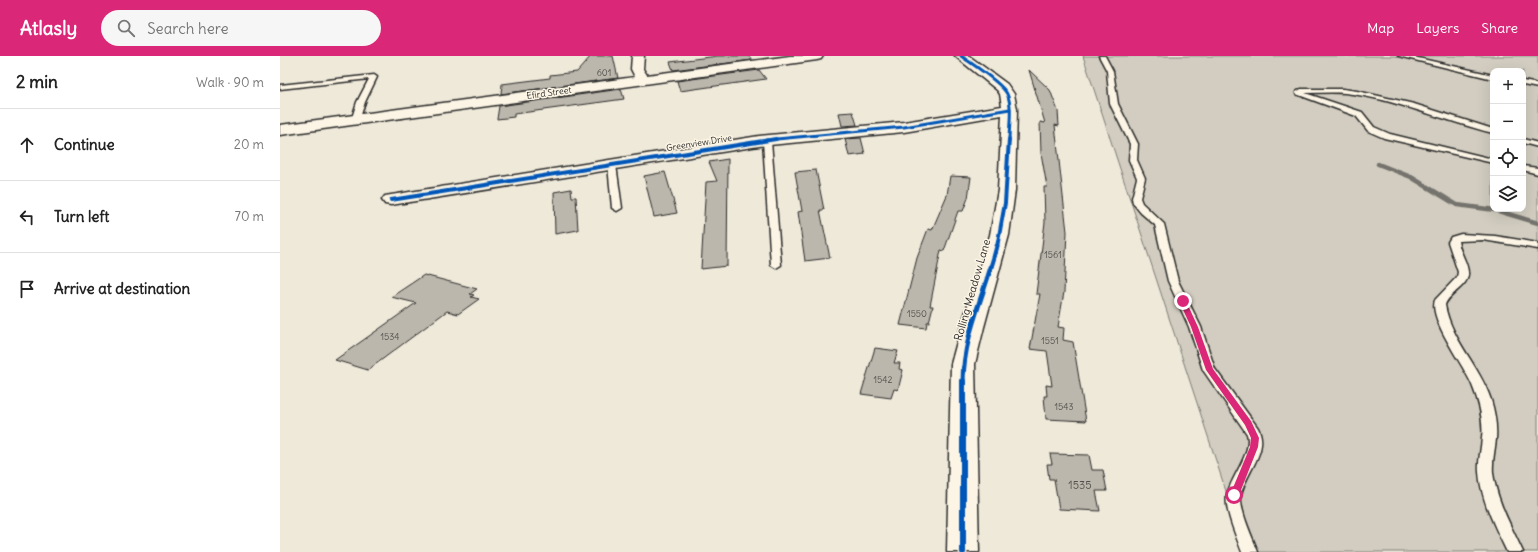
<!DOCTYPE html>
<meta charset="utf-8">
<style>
:root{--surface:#fff;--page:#f6f6f6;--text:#222;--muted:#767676;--line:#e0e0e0;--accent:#db2777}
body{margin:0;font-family:Delius,sans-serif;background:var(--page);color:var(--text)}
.controls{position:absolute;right:12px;top:12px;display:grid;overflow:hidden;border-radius:8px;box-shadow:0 4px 16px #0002}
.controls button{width:36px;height:36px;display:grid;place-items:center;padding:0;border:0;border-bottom:1px solid var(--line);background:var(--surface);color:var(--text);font:20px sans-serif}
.stop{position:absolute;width:12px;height:12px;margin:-9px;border:3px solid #db2777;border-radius:50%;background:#fff}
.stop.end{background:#db2777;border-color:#fff;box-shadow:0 1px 4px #0008}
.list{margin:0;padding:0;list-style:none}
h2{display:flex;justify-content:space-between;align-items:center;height:52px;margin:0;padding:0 16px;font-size:17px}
h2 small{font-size:13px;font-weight:400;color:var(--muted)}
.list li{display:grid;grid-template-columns:26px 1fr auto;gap:12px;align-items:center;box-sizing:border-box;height:72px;padding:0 16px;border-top:1px solid var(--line)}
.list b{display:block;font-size:15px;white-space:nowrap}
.list em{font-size:13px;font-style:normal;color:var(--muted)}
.icon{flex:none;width:22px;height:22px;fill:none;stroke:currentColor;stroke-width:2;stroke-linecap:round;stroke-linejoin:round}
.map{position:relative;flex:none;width:1258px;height:496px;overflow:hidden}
header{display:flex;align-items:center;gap:24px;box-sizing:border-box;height:56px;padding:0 20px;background:var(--accent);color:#fff}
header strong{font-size:19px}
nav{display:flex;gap:22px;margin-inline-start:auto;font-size:14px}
.search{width:280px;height:36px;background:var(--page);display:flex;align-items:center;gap:10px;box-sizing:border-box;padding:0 14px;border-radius:22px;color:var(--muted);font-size:15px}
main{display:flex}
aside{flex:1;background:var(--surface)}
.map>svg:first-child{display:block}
</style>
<header>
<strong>Atlasly</strong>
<div class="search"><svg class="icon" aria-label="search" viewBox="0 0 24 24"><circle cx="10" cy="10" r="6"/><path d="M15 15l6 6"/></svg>Search here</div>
<nav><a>Map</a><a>Layers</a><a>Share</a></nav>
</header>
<main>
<aside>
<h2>2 min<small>Walk · 90 m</small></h2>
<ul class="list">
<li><svg class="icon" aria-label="ahead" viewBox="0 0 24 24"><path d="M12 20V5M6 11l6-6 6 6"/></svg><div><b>Continue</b></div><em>20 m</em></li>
<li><svg class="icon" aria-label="left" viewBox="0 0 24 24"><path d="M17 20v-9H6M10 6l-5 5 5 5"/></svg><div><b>Turn left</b></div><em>70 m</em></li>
<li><svg class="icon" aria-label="arrive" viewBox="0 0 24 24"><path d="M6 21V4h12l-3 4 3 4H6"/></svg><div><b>Arrive at destination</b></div></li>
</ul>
</aside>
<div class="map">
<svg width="1258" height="496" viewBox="0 0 1258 496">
<rect width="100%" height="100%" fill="#efe9da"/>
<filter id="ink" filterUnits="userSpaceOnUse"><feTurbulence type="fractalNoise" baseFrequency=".025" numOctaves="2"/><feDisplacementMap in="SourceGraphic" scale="8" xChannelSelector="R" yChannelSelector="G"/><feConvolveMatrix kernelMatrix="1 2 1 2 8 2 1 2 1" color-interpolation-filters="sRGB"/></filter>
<g filter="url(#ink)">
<path fill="#d2cdc0" stroke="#7e7c76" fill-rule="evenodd" d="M 803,0 L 1258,0 L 1258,496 L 966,496 ZM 1213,15 L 1243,15 L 1243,153 L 1213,153 Z"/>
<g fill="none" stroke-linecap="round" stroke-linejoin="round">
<polyline stroke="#75736d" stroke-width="4.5" points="1098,108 1131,121 1177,149 1215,154 1258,167"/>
</g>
<g fill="#bcb7ac" stroke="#2b2b2b">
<polygon points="311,0 333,0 338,22 221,38 222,28 270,22 270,19 297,16"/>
<polygon points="438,0 469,0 472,4 393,14 390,6"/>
<polygon points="479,14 486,23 400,35 397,25"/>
<polygon points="749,14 770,34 778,55 779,70 775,69 787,176 784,236 778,271 784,272 783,284 793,286 806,365 766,363 764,340 767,340 766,329 772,330 767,295 750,293 760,238 756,238 765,166 764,131 767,131 761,97 760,66 765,67"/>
<polygon points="341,33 344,43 234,58 234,61 217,63 219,50"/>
<polygon points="573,56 577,69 562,70 559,57"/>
<polygon points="581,82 585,98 569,100 565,83"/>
<polygon points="448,103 447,210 421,213 426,126 437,125 429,106"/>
<polygon points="536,114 544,154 540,154 550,202 525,205 518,156 522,155 515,116"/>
<polygon points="385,116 397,157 374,161 364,120"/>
<polygon points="670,120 691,121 688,142 683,155 678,155 664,195 661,194 650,250 653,250 649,266 647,266 646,272 620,269 637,202 648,173 652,174 667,139"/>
<polygon points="291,133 292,141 296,141 298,174 275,178 274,136"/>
<polygon points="144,219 197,233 190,238 194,239 191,241 199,243 178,258 167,255 88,314 55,304 136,247 111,241"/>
<polygon points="595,292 618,295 614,307 620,307 619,313 623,314 618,334 614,333 611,342 581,338"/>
<polygon points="770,398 809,399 812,414 823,414 827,435 816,435 820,455 779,453 774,423 769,423 767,408 772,408"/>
</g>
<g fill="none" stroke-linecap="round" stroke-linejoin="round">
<defs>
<g id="service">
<path d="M 819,0 L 825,0 L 833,15 L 838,48 L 858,88 L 857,104 L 865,122 L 860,142 L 862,147 L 884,168 L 898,225 L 921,271 L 935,313 L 978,372 C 990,395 965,417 961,439 C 959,454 973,482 978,496 L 962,496 C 957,482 944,453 947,439 C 951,421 973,396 967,378 L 923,314 L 909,271 L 888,225 L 875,169 L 861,157 L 853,147 L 852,142 L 857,122 L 849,104 L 850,88 L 830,48 L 827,15 Z"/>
<polygon points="1118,0 1129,0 1213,19 1213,23"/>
<polygon points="94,19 97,21 85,46 79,65 75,67 71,65 77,46 89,23 0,33 0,29"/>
<polygon points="1243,25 1258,28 1258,32 1243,29"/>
<path d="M 1021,33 L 1063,33 L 1077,35 L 1134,48 L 1213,73 L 1213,77 C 1164,65 1116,43 1065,37 C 1052,36 1038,37 1025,37 L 1082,56 L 1094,71 L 1110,78 L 1213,103 L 1213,107 L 1104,82 L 1088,75 L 1076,60 L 1016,38 L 1016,36 Z"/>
<polygon points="484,83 490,83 491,85 501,209 496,212 491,209 483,85"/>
<polygon points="1243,83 1258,87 1258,91 1243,87"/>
<polygon points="329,107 335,107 336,109 342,152 337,155 332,152 328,109"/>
<polygon points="1243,110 1258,112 1258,118 1243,114"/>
<path d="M 1181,178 L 1215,180 L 1258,187 L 1258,193 L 1203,184 L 1178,185 C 1179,195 1187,205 1188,216 C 1190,230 1169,237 1165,249 C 1171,284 1200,310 1211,344 C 1215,357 1217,370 1216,383 C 1215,394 1212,405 1213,417 C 1217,446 1231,470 1243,496 L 1227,496 C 1215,471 1201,444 1199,416 C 1198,405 1201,394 1202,382 C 1204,364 1199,346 1192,329 C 1184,309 1148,263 1155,244 L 1177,221 L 1178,216 L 1168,186 L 1171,181 Z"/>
</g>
<g id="minor">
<polygon points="352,0 364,0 363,13 367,19 510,0 543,0 541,3 537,4 0,79 0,69 355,21 351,13"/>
<polygon points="675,0 689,0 727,28 734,38 737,53 735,134 729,179 704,271 695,308 699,496 667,496 671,308 681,271 710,179 718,134 722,59 624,76 479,90 111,149 105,148 102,144 105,140 111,139 479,80 624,66 722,50 720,38 717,34"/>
</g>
</defs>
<use href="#service" stroke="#2b2b2b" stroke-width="3"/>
<use href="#minor" stroke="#2b2b2b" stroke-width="3"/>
<use href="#service" fill="#fcf5e5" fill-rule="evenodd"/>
<use href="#minor" fill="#fcf5e5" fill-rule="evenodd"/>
<defs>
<g id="cycleway-far3">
<path d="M 681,0 C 692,8 722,27 727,38 C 733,51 729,70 729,84"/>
<polyline points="486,84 624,71 730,53"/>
</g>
<g id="cycleway-far2">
<polyline points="111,144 496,83"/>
<polyline points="717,191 725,147 729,83"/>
</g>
<path id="cycleway-far1" d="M 683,326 C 683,279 706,235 717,190"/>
<polyline id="cycleway" points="683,325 683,496"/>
</defs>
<use href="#cycleway-far3" stroke="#fcf5e5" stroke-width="4.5"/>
<use href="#cycleway-far2" stroke="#fcf5e5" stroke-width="6"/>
<use href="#cycleway-far1" stroke="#fcf5e5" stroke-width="8"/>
<use href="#cycleway" stroke="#fcf5e5" stroke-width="9"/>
<use href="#cycleway-far3" stroke="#0057b8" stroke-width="3"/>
<use href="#cycleway-far2" stroke="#0057b8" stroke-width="4"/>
<use href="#cycleway-far1" stroke="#0057b8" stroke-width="5"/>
<use href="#cycleway" stroke="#0057b8" stroke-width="6"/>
</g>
</g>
<polygon fill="#db2777" points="900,243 906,245 918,271 933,313 971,365 979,382 978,391 959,439 954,443 950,439 970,391 971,382 965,369 926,314 911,271 899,245"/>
<g text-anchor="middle" stroke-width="3" stroke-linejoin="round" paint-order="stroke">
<g font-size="9" fill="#4f4e4b">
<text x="324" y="20">601</text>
<text x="773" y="202">1561</text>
<text x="637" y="261">1550</text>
<text x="110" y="284">1534</text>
<text x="770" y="288">1551</text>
<text x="603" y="327">1542</text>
<text x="784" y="354">1543</text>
</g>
<g font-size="9" fill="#2b2b2b" stroke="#fcf5e5">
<text transform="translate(269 37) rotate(-8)" y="3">Efird Street</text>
<text transform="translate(419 87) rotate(-9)" y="3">Greenview Drive</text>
</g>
<g font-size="11" fill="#2b2b2b" stroke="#fcf5e5">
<text transform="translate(692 234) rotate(-74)" y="4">Rolling Meadow Lane</text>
</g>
<g font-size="11" fill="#4f4e4b">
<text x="800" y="433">1535</text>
</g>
</g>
</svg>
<div class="controls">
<button>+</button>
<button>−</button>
<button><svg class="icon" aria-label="locate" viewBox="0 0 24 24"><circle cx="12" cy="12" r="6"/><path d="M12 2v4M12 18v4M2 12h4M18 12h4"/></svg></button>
<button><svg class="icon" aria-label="layers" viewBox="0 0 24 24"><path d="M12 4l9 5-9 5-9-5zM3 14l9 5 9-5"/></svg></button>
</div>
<div class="stop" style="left:954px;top:439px"></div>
<div class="stop end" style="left:903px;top:245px"></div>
</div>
</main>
